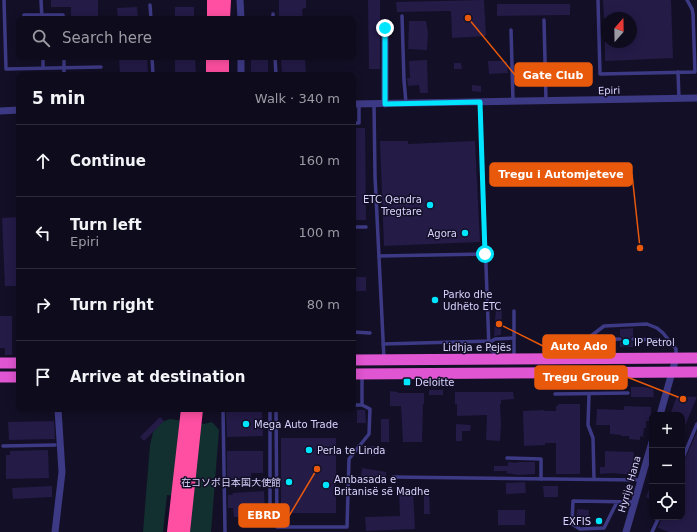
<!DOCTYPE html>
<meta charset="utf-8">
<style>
:root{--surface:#0e0b1c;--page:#171425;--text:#f1f3f6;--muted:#9b9ba3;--line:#2e2b3b}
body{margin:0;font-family:"DejaVu Sans","Noto Sans SC","Noto Sans JP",sans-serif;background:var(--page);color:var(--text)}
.controls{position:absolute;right:12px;bottom:12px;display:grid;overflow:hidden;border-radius:8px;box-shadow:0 2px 10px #0003}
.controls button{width:36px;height:36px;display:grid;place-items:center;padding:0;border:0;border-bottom:1px solid var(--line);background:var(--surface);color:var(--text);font:20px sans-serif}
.compass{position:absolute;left:601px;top:12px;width:36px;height:36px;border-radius:50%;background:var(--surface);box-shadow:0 2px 10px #0003;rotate:20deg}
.stop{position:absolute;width:12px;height:12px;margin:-9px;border:3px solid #00e5ff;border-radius:50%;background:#fff}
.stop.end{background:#00e5ff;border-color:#fff;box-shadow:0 1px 4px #0008}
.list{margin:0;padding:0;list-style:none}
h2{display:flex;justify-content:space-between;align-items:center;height:52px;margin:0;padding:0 16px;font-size:17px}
h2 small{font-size:13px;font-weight:400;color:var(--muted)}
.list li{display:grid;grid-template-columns:26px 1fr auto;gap:12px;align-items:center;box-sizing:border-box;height:72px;padding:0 16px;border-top:1px solid var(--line)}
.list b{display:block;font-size:15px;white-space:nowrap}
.list p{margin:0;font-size:13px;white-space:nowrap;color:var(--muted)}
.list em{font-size:13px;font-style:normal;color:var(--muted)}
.icon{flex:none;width:22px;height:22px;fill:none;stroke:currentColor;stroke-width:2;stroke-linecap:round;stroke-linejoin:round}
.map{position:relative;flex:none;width:697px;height:532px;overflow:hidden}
.search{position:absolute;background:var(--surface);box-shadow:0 2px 10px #0003;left:16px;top:16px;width:340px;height:44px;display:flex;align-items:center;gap:10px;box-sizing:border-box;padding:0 14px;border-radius:8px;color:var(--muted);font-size:15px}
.panel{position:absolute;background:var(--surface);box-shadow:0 2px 10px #0003;left:16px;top:72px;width:340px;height:340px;border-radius:8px}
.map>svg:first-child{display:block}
</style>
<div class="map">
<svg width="697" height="532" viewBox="0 0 697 532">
<rect width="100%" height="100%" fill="#130f26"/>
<polygon fill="#12302f" points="170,419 204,424 212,422 219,430 211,532 190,532 193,498 167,495 163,532 143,532 150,445 155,424"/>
<g fill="#241b47">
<polygon points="51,0 98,0 98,19 71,19 71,7 51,7"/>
<polygon points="279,0 306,0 306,8 302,9 303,19 279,19"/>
<polygon points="368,0 380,0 380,69 369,69"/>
<polygon points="484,0 486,36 452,38 451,11 397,12 396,2"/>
<polygon points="603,0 671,0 673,58 605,61 605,42 631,42 631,18 604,18"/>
<polygon points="497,4 570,4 570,15 497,16"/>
<polygon points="137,7 138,19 118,19 117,8"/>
<rect x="175" y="7" width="19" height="12"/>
<polygon points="409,21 426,21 428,33 427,50 408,49"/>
<polygon points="119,57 147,58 148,75 120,75"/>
<polygon points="175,57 195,57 196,75 175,75"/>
<rect x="251" y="57" width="17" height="18"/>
<polygon points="281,57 305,57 306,75 282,75"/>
<polygon points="427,60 428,93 420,93 419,85 408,86 407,78 410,78 409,61"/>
<polygon points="488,61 507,61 508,73 489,74"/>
<polygon points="454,63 461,63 462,69 454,69"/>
<polygon points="472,85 481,86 481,92 472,91"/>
<polygon points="353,128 365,128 366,220 353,220"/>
<polygon points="380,141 408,141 408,144 475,141 480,242 384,246"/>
<polygon points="19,217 19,286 5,286 2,218"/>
<polygon points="354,277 366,277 366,291 355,291"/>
<polygon points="496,309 502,309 501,335 494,336"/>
<polygon points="0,316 12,316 12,355 5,355 5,348 0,348"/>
<polygon points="633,328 633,336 631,337 630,339 633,342 633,347 620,347 620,342 623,339 622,337 620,336 620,329"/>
<polygon points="631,387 645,387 653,389 654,397 631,397"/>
<rect x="429" y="390" width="14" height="5"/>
<polygon points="390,391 398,392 398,393 424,393 424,404 423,404 422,442 403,442 401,406 390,406"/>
<polygon points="455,392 513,392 514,399 501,400 501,404 500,404 501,425 500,441 486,440 487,415 457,416 457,404 455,404"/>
<polygon points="677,396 697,397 682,433 682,415 670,415"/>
<polygon points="558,404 580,404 580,474 556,474 556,443 545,443 545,445 524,446 523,411 544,410 544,411 556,411 556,406 558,406"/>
<polygon points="624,406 651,407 651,417 649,417 649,421 646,421 646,428 644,428 643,437 640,436 640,440 629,439 629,436 621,436 621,435 610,434 610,425 596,425 597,409 624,410"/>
<polygon points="232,409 262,409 263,436 227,437 226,412 232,412"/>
<polygon points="357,410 365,410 366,423 357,423"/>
<polygon points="160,417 164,421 144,441 140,437"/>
<rect x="381" y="419" width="8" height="23"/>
<polygon points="54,421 55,439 9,440 8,422"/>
<polygon points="456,424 471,425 470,431 462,431 462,441 456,441"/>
<polygon points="697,432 697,532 669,532 658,528 662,517 682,517 682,466"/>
<rect x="281" y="438" width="55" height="75"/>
<polygon points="368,446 375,446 375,456 367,455"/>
<polygon points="48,450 49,478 6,479 6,455 10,455 10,451"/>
<polygon points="227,451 263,451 263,473 251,473 252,482 227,482"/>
<polygon points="605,451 634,452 632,475 613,473 600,474 600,467 605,467"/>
<polygon points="508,462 517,463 517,462 535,462 535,474 518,475 506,473 507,471 494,471 494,466 508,466"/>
<polygon points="362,468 386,472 386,479 361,476"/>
<polygon points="525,482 526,493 506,494 506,483"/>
<polygon points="652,482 652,500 646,497"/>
<polygon points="52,486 52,497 13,499 12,488"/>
<polygon points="543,486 558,486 558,497 544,497"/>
<polygon points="429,490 430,514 424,514 424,491"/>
<polygon points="264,491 265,516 234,517 233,508 228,508 228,495 233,495 232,493"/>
<polygon points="399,492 413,492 415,529 366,531 365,517 400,516"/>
<polygon points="577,509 589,510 588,523 576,522"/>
<rect x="498" y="510" width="27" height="15"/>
</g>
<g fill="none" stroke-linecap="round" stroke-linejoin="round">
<g stroke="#3d3a85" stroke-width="3.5">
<polyline points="4,0 6,69 101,67"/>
<polyline points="41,0 42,19"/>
<polyline points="598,0 600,74 695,72 693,14 692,9 687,0"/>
<polyline points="150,5 151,19"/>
<polyline points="273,14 273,19"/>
<polyline points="402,16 404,80 406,103"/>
<polyline points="25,19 24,15 63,15 63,19"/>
<polyline points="544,20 546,101"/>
<polyline points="511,30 513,101"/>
<polyline points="25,57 42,57"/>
<polyline points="43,57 43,68"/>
<polyline points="64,57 64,75"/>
<polyline points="152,57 153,75"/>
<polyline points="275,57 276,75"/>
<polyline points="678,72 679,99"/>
<polyline points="480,102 489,348 499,357"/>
<polyline points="374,104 375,176 384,359"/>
<polyline points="353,123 359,123 359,104"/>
<polyline points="353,227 366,227"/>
<polyline points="379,256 485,254"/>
<polyline points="514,311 514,358"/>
<polyline points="353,332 370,333"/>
<polyline points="633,339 656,340 671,345"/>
<polyline points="383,344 492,341 495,339 514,338"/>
<polyline points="580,346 598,340 620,339"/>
<polyline points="574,349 604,326 647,324 657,328 663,333 676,349 676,357"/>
<polyline points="560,355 574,349"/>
<polyline points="555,394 628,393"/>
<polyline points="589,394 588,425 593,438 594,479"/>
<polyline points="362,405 362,375"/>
<polyline points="223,409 225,532"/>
<polyline points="270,409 270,515"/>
<polyline points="276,409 277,527 347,527 349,459 369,434 370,409 362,405 353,405"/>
<polyline points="3,446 55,445"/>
<polyline points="507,458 541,459 541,479"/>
<polyline points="682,460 697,424"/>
<polyline points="393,477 641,480"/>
<polyline points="617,502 604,528 580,529 572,524 573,501 635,502"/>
<polyline points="652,532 659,517"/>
</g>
<g stroke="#3d3a85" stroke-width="7">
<polyline points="240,0 241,19"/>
<polyline points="385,28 385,104"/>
<polyline points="241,57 241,75"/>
<polyline points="353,104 697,98"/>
<polyline points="0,111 19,110"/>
<polyline points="660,415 676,358"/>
<polyline points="55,532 62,472 58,409"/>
<polyline points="626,532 652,442"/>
</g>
<g stroke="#e055d1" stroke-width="11">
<polyline points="353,360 697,358"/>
<polyline points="0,363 19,363"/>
<polyline points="353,374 697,372"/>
<polyline points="0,377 19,377"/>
</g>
<g stroke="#ff4fa3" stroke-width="12">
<polyline points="213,19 213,0"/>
<polyline points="224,19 225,0"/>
<polyline points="212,75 212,57"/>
<polyline points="223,75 223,57"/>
<polyline points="173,532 187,409"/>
<polyline points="184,532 197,409"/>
</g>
</g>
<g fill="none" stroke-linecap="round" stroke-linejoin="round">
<polyline stroke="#00e5ff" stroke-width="5" points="385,28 385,104 480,102 485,254"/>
</g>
<g fill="#00e5ff" stroke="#130f26" stroke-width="1.5">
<circle cx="430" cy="205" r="4"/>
<circle cx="465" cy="233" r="4"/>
<circle cx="435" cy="300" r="4"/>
<circle cx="626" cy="342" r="4"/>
<rect x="403" y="378" width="8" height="8" rx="2"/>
<circle cx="246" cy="424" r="4"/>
<circle cx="309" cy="450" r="4"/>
<circle cx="289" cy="482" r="4"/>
<circle cx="326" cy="485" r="4"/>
<circle cx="599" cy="521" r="4"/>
</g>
<g text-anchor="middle" stroke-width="3" stroke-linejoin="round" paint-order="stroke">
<g font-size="10" fill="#d9d4ff" stroke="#130f26">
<text transform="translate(609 90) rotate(-1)" y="4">Epiri</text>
<text x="477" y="351">Lidhja e Pejës</text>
<text transform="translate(629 484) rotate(-74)" y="4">Hyrije Hana</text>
</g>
<g font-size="10" fill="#d9d4ff" stroke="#130f26" text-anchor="start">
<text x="422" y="203" text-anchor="end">ETC Qendra<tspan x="422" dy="12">Tregtare</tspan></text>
<text x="457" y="237" text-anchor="end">Agora</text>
<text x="443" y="298">Parko dhe<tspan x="443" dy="12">Udhëto ETC</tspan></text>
<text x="634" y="346">IP Petrol</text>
<text x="415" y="386">Deloitte</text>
<text x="254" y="428">Mega Auto Trade</text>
<text x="317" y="454">Perla te Linda</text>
<text x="334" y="483">Ambasada e<tspan x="334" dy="12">Britanisë së Madhe</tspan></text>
<text x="281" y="486" text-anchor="end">在コソボ日本国大使館</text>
<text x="591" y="525" text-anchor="end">EXFIS</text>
</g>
</g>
<path fill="none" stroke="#e8590c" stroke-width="1.5" d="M468 18L515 75M640 248L632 174M499 324L543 346M683 399L627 377M317 469L289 516"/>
<g fill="#e8590c" stroke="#130f26" stroke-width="1.5">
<circle cx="468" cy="18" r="4"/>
<circle cx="640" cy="248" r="4"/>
<circle cx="499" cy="324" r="4"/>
<circle cx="683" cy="399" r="4"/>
<circle cx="317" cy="469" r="4"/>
</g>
<g fill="#e8590c" stroke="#e8590c" stroke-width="1.5">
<rect x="515" y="63" width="77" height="23" rx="4"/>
<rect x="490" y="163" width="142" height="23" rx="4"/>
<rect x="543" y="335" width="72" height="23" rx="4"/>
<rect x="535" y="366" width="92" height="23" rx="4"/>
<rect x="239" y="504" width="50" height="23" rx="4"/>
</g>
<g font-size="11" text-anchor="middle" font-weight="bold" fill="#fff">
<text x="553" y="79">Gate Club</text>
<text x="561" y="178">Tregu i Automjeteve</text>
<text x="579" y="350">Auto Ado</text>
<text x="581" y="381">Tregu Group</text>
<text x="264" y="519">EBRD</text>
</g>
</svg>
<div class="controls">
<button>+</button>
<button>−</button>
<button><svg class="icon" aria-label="locate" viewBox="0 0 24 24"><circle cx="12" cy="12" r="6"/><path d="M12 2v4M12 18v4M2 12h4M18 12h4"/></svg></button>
</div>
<svg class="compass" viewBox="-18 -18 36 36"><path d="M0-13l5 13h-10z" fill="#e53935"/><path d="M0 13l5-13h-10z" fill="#9b9ba3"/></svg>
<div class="stop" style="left:485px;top:254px"></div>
<div class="stop end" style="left:385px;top:28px"></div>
<div class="search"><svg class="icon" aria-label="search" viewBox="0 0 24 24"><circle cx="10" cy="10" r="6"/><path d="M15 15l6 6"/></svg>Search here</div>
<section class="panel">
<h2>5 min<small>Walk · 340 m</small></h2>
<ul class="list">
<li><svg class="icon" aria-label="ahead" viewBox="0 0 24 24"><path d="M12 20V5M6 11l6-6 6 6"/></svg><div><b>Continue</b></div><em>160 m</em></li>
<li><svg class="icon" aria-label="left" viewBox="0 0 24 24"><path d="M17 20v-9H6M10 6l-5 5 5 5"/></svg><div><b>Turn left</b><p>Epiri</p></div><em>100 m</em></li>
<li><svg class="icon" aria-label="right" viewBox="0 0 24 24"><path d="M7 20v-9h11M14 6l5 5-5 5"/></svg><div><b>Turn right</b></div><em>80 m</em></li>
<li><svg class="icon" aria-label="arrive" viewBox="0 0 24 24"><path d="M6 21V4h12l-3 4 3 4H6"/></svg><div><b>Arrive at destination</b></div></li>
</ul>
</section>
</div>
